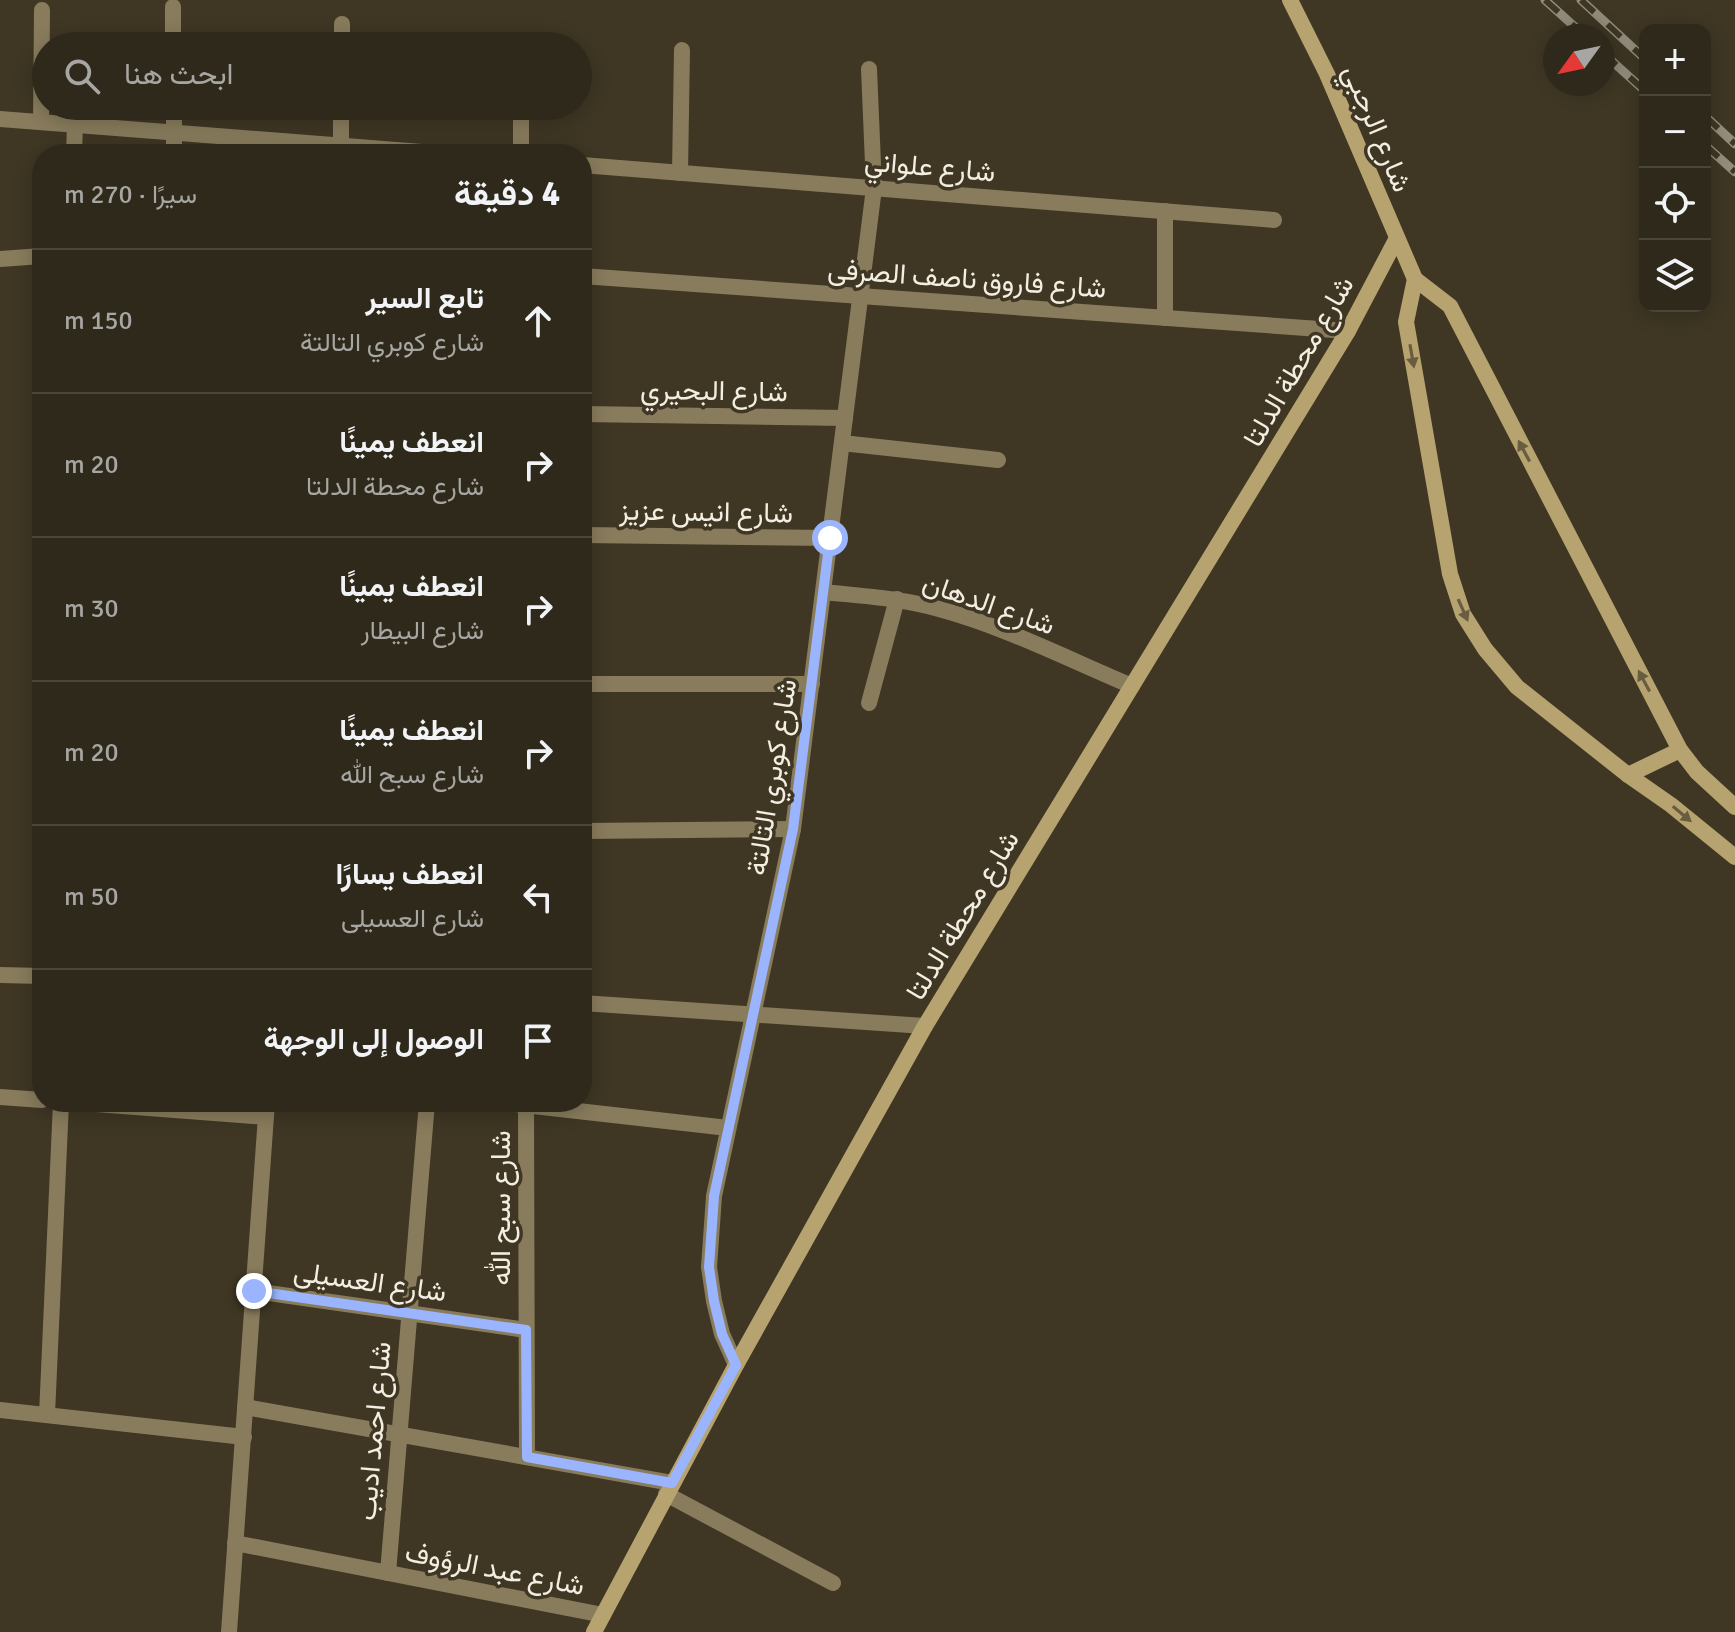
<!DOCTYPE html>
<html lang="ar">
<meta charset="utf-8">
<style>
:root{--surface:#2f291b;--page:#373124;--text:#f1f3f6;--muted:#a7a6a3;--line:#4a453a}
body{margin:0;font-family:Signika,Vazirmatn,sans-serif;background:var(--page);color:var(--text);direction:rtl}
.controls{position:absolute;right:24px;top:24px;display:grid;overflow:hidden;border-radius:16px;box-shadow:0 4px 20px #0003}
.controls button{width:72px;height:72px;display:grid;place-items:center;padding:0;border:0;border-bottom:2px solid var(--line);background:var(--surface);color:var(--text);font:40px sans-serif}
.compass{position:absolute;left:1543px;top:24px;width:72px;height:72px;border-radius:50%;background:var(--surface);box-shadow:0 4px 20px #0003;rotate:237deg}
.stop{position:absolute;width:24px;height:24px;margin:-18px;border:6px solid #9ab5fd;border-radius:50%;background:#fff}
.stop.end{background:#9ab5fd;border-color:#fff;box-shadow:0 2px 8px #0008}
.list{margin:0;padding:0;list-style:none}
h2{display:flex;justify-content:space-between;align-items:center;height:104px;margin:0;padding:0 32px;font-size:34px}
h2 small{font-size:26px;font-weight:400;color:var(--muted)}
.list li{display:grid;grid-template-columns:52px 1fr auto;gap:24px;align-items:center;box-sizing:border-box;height:144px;padding:0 32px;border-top:2px solid var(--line)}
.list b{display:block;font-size:30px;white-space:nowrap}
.list p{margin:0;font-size:26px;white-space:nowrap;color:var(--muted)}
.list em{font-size:26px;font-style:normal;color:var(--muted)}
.icon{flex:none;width:44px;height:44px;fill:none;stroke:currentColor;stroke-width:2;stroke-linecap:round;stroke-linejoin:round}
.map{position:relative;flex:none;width:1735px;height:1632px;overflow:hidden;direction:ltr}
.search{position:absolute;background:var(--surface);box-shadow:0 4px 20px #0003;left:32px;top:32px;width:560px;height:88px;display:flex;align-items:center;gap:20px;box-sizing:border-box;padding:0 28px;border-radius:44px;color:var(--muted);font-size:30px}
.panel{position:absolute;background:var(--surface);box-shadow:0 4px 20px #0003;left:32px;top:144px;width:560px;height:968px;border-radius:32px;direction:rtl}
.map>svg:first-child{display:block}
</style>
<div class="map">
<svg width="1735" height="1632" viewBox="0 0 1735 1632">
<rect width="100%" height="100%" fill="#3f3724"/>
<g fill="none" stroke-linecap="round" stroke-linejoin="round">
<g stroke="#897c5d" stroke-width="16">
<polyline points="173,7 173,46"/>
<polyline points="342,46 342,24"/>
<polyline points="174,106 174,154"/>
<polyline points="521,106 521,154"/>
<polyline points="0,119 447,154"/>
<polyline points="41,122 42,10"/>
<polyline points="341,145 341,106"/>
<polyline points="74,154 75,124"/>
<polyline points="582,165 1274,220"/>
<polyline points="680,173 682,50"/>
<polyline points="1165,211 1165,318"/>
<polyline points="0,259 42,256"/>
<polyline points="582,276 1348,331"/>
<polyline points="582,414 845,418"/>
<polyline points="842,443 998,460"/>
<polyline points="582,535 830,538"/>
<path d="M 824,592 C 862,596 901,598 939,609 C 1003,626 1070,660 1132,686"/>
<polyline points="582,684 812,684"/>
<polyline points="869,703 897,599"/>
<polyline points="582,831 793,829"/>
<polyline points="0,975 42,976"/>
<polyline points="582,1003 925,1026"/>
<polyline points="0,1097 42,1100"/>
<polyline points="70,1102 266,1117"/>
<polyline points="498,1102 728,1128"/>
<polyline points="526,1102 527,1457"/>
<polyline points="254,1291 526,1330"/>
<polyline points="736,1365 722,1334 714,1301 709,1267 714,1196 793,829 874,188 869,69"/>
<polyline points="245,1407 672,1483"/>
<polyline points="0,1410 244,1437"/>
<polyline points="47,1415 61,1102"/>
<polyline points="666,1494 833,1583"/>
<polyline points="235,1543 603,1615"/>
<polyline points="388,1573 427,1102"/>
<polyline points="229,1632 267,1102"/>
</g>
<g stroke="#b7a370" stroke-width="16">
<polyline points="1290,0 1327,74 1415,279 1450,306 1680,750 1697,772 1735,807"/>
<polyline points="1415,279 1406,322 1450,574 1463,614 1485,649 1517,687 1628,775 1671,805 1735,857"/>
<polyline points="1628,775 1680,750"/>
<polyline points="594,1632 736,1365 925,1026 1348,331 1397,238"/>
</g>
<defs>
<g id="rail">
<polyline points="1545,0 1585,36"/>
<polyline points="1581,0 1645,59"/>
<polyline points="1603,53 1645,91"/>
<polyline points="1705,116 1735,144"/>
<polyline points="1705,145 1735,172"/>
</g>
</defs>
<use href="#rail" stroke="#938d7d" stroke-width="9"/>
<use href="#rail" stroke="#3f3724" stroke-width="6" stroke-dasharray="18" stroke-linecap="butt"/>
</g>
<defs><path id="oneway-solid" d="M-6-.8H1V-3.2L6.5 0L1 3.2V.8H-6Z" transform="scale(2)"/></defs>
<g fill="#695d3f">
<use href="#oneway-solid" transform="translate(1412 356) rotate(80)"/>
<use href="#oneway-solid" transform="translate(1524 451) rotate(-118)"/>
<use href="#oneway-solid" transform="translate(1463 610) rotate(66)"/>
<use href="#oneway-solid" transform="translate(1644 681) rotate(-118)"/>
<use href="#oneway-solid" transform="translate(1682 814) rotate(40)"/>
</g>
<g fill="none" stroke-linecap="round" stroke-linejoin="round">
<polyline stroke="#9ab5fd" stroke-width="10" points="254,1291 526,1330 527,1457 672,1483 736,1365 722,1334 714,1301 709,1267 714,1196 793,829 830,538"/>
</g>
<g text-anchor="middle" stroke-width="7" stroke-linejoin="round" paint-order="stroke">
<g font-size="28" fill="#f3eee2" stroke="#3f3724">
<text transform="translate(1378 128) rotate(67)" y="10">شارع الرجبي</text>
<text transform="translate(930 166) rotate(5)" y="10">شارع علواني</text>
<text transform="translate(967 278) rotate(4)" y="10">شارع فاروق ناصف الصرفى</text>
<text transform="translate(1298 361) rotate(-60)" y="10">شارع محطة الدلتا</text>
<text transform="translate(714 390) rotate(1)" y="10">شارع البحيري</text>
<text transform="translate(706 511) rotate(1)" y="10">شارع انيس عزيز</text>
<text transform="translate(989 603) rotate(19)" y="10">شارع الدهان</text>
<text transform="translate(771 777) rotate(-81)" y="10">شارع كوبري التالتة</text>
<text transform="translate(962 915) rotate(-59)" y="10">شارع محطة الدلتا</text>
<text transform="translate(500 1208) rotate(-90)" y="10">شارع سبح الله</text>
<text transform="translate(370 1281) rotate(8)" y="10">شارع العسيلى</text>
<text transform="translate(373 1431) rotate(-85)" y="10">شارع احمد اديب</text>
<text transform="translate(495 1568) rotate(11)" y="10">شارع عبد الرؤوف</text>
</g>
</g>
</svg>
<div class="controls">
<button>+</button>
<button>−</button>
<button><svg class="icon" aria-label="locate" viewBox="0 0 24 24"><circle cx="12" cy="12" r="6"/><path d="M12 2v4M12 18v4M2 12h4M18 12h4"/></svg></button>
<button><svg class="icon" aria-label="layers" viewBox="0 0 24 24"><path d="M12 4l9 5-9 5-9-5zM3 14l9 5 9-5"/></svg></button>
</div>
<svg class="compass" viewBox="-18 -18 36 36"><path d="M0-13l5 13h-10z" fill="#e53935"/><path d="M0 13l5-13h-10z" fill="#a7a6a3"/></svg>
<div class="stop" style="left:830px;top:538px"></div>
<div class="stop end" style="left:254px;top:1291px"></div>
<div class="search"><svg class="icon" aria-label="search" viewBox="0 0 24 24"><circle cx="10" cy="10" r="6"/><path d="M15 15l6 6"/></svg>ابحث هنا</div>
<section class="panel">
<h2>4 دقيقة<small>سيرًا · 270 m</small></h2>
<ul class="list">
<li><svg class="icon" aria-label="ahead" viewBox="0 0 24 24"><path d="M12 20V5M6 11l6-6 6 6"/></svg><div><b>تابع السير</b><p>شارع كوبري التالتة</p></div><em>150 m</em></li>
<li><svg class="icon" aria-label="right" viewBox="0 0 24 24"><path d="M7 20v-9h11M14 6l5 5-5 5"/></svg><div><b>انعطف يمينًا</b><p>شارع محطة الدلتا</p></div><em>20 m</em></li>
<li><svg class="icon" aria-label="right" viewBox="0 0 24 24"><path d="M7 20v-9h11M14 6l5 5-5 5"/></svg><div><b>انعطف يمينًا</b><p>شارع البيطار</p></div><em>30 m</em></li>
<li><svg class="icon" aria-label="right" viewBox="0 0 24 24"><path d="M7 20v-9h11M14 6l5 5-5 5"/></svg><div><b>انعطف يمينًا</b><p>شارع سبح الله</p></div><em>20 m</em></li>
<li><svg class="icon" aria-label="left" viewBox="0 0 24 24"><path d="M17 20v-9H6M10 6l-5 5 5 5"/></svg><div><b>انعطف يسارًا</b><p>شارع العسيلى</p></div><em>50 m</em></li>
<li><svg class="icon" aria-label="arrive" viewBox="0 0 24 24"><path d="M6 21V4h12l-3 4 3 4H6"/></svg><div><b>الوصول إلى الوجهة</b></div></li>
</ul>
</section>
</div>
